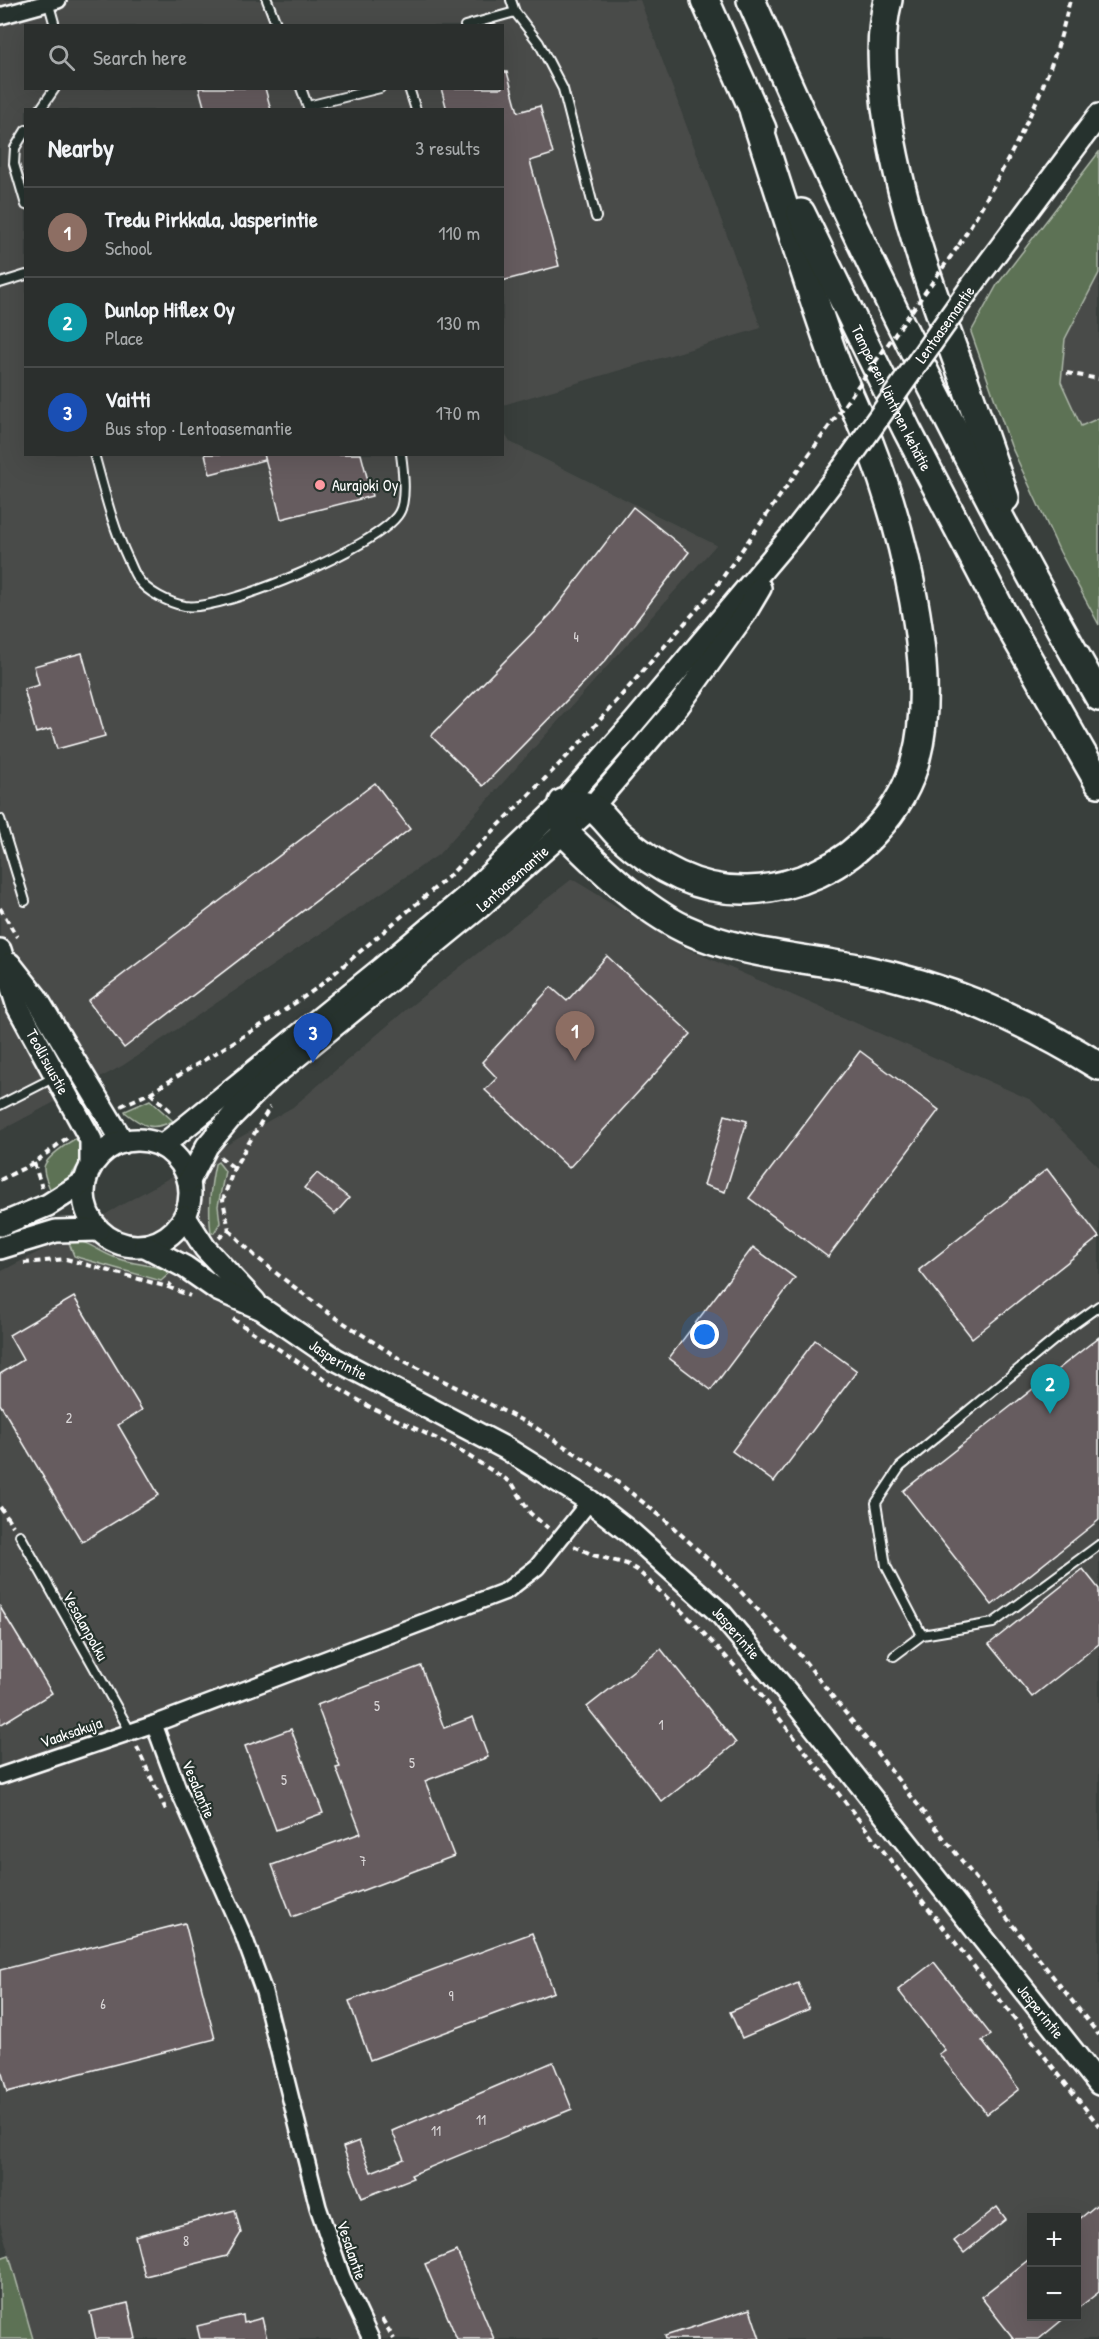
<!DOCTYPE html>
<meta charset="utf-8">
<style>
:root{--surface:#2b2f2d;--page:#373b39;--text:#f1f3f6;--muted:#a6a9aa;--line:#474a49;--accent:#95b2f1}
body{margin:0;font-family:"Patrick Hand",sans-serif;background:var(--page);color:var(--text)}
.controls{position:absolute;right:18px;bottom:18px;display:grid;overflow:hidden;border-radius:0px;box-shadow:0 6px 24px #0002}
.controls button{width:54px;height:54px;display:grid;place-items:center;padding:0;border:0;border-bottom:2px solid var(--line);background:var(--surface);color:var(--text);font:30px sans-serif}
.you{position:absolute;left:705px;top:1335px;width:21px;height:21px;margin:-15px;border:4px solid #fff;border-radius:50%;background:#1a73e8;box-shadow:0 0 0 9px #1a73e833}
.badge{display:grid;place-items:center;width:39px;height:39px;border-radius:50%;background:var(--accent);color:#fff;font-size:20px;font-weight:700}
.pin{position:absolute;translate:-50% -50px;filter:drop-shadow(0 2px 3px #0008)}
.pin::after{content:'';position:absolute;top:32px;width:21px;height:18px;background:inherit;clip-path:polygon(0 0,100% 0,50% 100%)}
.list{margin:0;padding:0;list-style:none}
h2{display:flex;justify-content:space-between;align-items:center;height:78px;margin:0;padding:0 24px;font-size:26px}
h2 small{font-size:20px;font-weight:400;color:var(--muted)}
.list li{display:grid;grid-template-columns:39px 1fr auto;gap:18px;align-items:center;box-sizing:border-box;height:90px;padding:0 24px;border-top:2px solid var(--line)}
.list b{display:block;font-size:22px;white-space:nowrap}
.list p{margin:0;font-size:20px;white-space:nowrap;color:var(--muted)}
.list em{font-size:20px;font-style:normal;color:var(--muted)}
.icon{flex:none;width:33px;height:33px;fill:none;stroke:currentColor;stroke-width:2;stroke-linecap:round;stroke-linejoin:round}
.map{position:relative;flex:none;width:1099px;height:2339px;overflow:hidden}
.search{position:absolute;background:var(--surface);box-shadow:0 6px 24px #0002;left:24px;top:24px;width:480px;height:66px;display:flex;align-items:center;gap:15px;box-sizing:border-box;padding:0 21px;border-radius:0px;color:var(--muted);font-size:22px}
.panel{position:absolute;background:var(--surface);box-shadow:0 6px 24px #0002;left:24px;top:108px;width:480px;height:348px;border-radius:0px}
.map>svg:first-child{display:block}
</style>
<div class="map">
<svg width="1099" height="2339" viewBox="0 0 1099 2339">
<rect width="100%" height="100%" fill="#393f3c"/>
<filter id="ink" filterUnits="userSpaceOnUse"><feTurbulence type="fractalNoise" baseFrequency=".0167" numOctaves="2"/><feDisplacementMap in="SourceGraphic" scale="12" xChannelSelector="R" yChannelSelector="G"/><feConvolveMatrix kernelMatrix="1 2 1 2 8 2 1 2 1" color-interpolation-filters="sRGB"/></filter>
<g filter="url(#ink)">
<g fill="#4a4c4a" fill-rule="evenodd">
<path d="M 0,0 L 640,0 L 761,328 L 503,405 L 502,110 L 26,110 L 26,454 L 502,454 L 503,432 L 510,442 L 716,545 L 438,855 L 122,1066 L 0,1131 ZM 26,26 L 502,26 L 502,88 L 26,88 Z"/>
<polygon points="1099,273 1099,418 1081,426 1061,382 1065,339"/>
<path d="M 572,879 L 685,948 L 1031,1100 L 1099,1167 L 1099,2339 L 33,2339 L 0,2223 L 0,1272 L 50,1246 L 293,1107 L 408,1008 ZM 1032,2218 L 1076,2218 L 1076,2316 L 1032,2316 Z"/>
</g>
<g fill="#5d7255" stroke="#aeb8aa" stroke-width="1.5">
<polygon points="1099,152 1099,273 1065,339 1061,382 1081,426 1099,418 1099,625 1060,552 1011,446 971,332 997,285"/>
<path d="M 150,1100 L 173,1121 C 152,1131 144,1127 126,1113 L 125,1111 Z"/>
<path d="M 78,1137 C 91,1161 69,1180 51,1192 C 49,1185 44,1177 44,1169 C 43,1159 69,1142 78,1137 Z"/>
<path d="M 218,1162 L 225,1171 L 218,1206 L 220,1223 L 214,1233 L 211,1233 C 208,1208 210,1189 215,1164 Z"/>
<path d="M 70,1239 C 91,1242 100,1253 119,1259 C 136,1265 154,1264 171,1272 L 161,1281 L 80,1258 L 74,1256 L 68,1240 Z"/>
<polygon points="9,2255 33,2339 0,2339 0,2258"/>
</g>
<g fill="#665c5f" stroke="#fff" stroke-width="1.5">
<polygon points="502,72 507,72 518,112 540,106 553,154 530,161 559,266 502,281 502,110 447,110 441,88 502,88"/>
<polygon points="199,88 265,88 271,110 205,110"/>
<polygon points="205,454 264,454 264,460 210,474"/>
<polygon points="264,454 361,454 372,496 281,519"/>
<polygon points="633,507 689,552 606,660 483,786 431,736 551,614"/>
<polygon points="82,653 105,736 57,749 51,729 36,733 24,689 39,685 34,666"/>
<polygon points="375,783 410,829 124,1048 88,1001"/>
<polygon points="607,956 691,1034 569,1168 485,1090 497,1078 482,1062 551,987 567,1001"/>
<polygon points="860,1051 939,1110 828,1257 749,1198"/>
<polygon points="725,1115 747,1121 725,1192 704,1185"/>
<polygon points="1047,1169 1099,1237 972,1338 919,1270"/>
<polygon points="317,1173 349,1198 335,1214 304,1188"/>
<polygon points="753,1247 795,1278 711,1390 669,1358"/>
<polygon points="74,1297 142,1410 118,1425 159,1495 82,1542 0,1404 0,1374 23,1360 9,1335"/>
<polygon points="1099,1337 1099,1520 992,1605 903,1491"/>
<polygon points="815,1340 857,1371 774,1482 732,1451"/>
<polygon points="1083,1569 1099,1589 1099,1644 1032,1697 989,1644"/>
<polygon points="0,1607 52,1693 0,1725"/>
<polygon points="661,1649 736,1743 662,1802 587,1707"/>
<polygon points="421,1666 444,1728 473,1717 488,1757 425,1781 454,1856 292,1917 272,1865 361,1833 336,1768 340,1767 317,1705"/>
<polygon points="291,1729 323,1813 276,1830 245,1746"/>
<polygon points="185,1923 215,2039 7,2092 0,2066 0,1970"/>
<polygon points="532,1933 554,1992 370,2060 349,2001"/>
<polygon points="934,1962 991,2035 982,2041 1019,2089 987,2114 939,2054 945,2050 898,1990"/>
<polygon points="798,1983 809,2009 742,2038 730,2012"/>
<polygon points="553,2062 572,2109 411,2175 413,2178 362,2198 343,2147 359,2141 371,2172 404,2159 392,2131"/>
<polygon points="1099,2203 1099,2292 1077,2309 1077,2221"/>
<polygon points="997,2207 1006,2219 964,2253 954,2241"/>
<polygon points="235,2210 241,2233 227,2256 145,2276 135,2236"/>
<polygon points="457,2251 494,2339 457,2339 425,2264"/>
<polygon points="1032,2257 1032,2316 1067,2316 1039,2339 1014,2339 981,2297"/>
<polygon points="128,2303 136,2339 96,2339 90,2312"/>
<polygon points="750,2309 760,2339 666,2339 665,2336"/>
<polygon points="243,2315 244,2323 262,2318 267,2339 200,2339 197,2326"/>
</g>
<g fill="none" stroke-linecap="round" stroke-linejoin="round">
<defs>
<g id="lane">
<polyline points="267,0 277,26"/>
<polyline points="511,0 515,12 539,43 563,89 596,217"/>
<polyline points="48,1 55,26"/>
<polyline points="465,26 515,12"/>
<polyline points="301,88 309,110"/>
<polyline points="409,88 416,110"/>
<polyline points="308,106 380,88"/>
<polyline points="40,110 55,88"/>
<polyline points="26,130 15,148 14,164 26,205"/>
<polyline points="0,283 26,275"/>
<path d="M 94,454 C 104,490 112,525 128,559 C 131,565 134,574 138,579 C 147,592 169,603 185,606 C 222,612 380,546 399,513 C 407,500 403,469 401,454"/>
<polyline points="0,819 25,901"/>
<polyline points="0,1105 55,1077"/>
<polyline points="20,1535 130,1731"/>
<polyline points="922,1635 886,1566 876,1503 900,1467 1071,1326 1099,1306"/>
<polyline points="894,1656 922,1635 993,1623 1099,1545"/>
</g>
<g id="street">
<polyline points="0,16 58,0"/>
<polyline points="154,1724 178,1789 244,1937 264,1992 318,2207 342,2277 371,2339"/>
<polyline points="0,1776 154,1724 506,1591 537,1567 590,1501"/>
</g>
<g id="secondary">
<polyline points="973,284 1099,115"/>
<path id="s1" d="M 0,950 L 18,1007 L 91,1140 L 91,1166"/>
<polyline points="10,964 36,997 123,1142"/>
<circle cx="137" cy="1193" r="53"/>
<polyline points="162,1146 382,968 467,896 563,803 635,721 791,536 843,468"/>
<path id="s2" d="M 189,1181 L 207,1146 L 233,1115 L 268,1080 L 480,907 L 592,807 L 679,705 L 744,615 L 760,588"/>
<polyline points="185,1217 205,1248 255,1302"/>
<polyline points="0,1225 48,1205 84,1182"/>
<path id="s3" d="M 145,1246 L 185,1267 L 218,1290 L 262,1309 L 335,1359 L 507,1449 L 590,1501 L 632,1534 L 721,1614 L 791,1697 L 1099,2084"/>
<polyline points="0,1248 56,1231 98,1230"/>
</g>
<g id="highway">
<polyline points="705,0 762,129"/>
<path d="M 751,0 C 854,238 970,472 1099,697"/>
<path d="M 888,0 C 879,35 882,73 886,108 C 899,201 930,287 962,374 C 977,415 991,457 1005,498"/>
<path d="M 754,113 C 780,193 804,273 832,352 C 843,384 859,414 870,445 C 902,527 939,672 916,758 C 910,784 895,810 876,830 C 844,867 797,888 748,890 C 698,892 654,867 618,834 C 610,826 600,811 590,807 C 583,804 571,804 563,803 L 565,833 C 599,867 641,908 685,929 C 739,954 800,957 857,968 C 947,986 1021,1018 1099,1066"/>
<path id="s4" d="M 801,213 L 907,430 L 1005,618 L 1099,783"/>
</g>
</defs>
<use href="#lane" stroke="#fff" stroke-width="12"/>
<use href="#street" stroke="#fff" stroke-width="20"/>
<use href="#secondary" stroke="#fff" stroke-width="26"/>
<use href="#highway" stroke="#fff" stroke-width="32"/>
<g stroke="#fff" stroke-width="4" stroke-dasharray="6 4.5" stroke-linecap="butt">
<path d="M 959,245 C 995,185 1030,124 1054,57 C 1061,39 1065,19 1070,0"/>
<polyline points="1067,373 1099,379"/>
<polyline points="0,908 17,937"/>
<polyline points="150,1093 173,1113"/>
<polyline points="121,1106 150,1093 273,1018 317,988 448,877 578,745 713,591 820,439"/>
<polyline points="220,1157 234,1168"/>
<polyline points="34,1163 42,1188"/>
<polyline points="0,1180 34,1163 68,1137"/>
<polyline points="229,1230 255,1256 281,1277 330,1314 400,1359 533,1426 607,1474 663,1518 722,1572 796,1650 1099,2035"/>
<polyline points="219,1238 229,1230 223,1200 234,1168 270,1107"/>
<polyline points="24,1263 66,1259 168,1287 174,1280"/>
<polyline points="168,1287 190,1296"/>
<polyline points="233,1319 336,1387 370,1407 454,1447 512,1483 530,1513 548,1528"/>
<polyline points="0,1507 13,1526"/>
<polyline points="574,1546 593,1555 627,1564 637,1570 688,1617 754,1686 1099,2126"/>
<polyline points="137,1747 166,1810 169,1812"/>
<polyline points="382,2319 394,2339"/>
</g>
<use href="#lane" stroke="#26332d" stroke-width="8"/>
<use href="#street" stroke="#26332d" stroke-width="15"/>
<use href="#secondary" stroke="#26332d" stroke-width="21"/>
<use href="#highway" stroke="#26332d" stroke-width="27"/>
<defs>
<g id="secondary-bridge">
<path id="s5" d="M 843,468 L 973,284"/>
</g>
</defs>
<use href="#secondary-bridge" stroke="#fff" stroke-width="26" stroke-linecap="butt"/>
<polyline stroke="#fff" stroke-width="4" stroke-dasharray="6 4.5" stroke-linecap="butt" points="820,439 959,245"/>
<use href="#secondary-bridge" stroke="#26332d" stroke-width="21"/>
</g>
</g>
<circle fill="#ff9aa2" stroke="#26332d" stroke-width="2" cx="320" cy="485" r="6"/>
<g text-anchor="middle" stroke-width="4.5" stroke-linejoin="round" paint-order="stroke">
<g font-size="14" fill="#d9d6d7">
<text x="576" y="642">4</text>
<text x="69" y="1423">2</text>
<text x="377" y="1711">5</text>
<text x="661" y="1730">1</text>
<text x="412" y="1768">5</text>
<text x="284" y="1785">5</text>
<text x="363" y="1866">7</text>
<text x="451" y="2001">9</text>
<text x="103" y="2009">6</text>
<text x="481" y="2125">11</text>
<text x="436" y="2136">11</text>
<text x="186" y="2246">8</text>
</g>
<g font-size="16" fill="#fff" stroke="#26332d">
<text dy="6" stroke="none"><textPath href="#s5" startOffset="176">Lentoasemantie</textPath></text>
<text dy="6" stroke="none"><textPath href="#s4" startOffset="206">Tampereen läntinen kehätie</textPath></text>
<text dy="6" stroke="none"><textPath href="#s2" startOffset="446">Lentoasemantie</textPath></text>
<text dy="6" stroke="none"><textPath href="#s1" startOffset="122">Teollisuustie</textPath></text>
<text dy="6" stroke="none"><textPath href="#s3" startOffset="225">Jasperintie</textPath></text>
<text transform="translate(86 1626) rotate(61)" y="6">Vesalanpolku</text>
<text dy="6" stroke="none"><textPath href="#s3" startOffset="711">Jasperintie</textPath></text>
<text transform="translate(71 1732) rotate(-19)" y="6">Vaaksakuja</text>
<text transform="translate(199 1789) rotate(67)" y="6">Vesalantie</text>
<text dy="6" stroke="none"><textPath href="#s3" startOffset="1197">Jasperintie</textPath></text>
<text transform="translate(352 2250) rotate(71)" y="6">Vesalantie</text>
</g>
<g font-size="16" fill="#fff" stroke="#26332d" text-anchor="start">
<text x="332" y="491">Aurajoki Oy</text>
</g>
</g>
</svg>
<div class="controls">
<button>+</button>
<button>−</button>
</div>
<div class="you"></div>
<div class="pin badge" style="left:575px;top:1061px;background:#8d6e63">1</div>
<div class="pin badge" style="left:1050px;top:1414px;background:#0f9aa8">2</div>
<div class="pin badge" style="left:313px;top:1063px;background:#1a4fb4">3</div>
<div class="search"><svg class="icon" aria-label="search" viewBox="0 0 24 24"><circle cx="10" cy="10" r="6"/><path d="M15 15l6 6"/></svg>Search here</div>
<section class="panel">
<h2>Nearby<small>3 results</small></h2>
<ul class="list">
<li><span class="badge" style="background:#8d6e63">1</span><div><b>Tredu Pirkkala, Jasperintie</b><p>School</p></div><em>110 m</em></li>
<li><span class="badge" style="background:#0f9aa8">2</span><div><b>Dunlop Hiflex Oy</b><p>Place</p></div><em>130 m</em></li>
<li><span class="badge" style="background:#1a4fb4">3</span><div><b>Vaitti</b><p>Bus stop · Lentoasemantie</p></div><em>170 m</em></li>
</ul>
</section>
</div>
